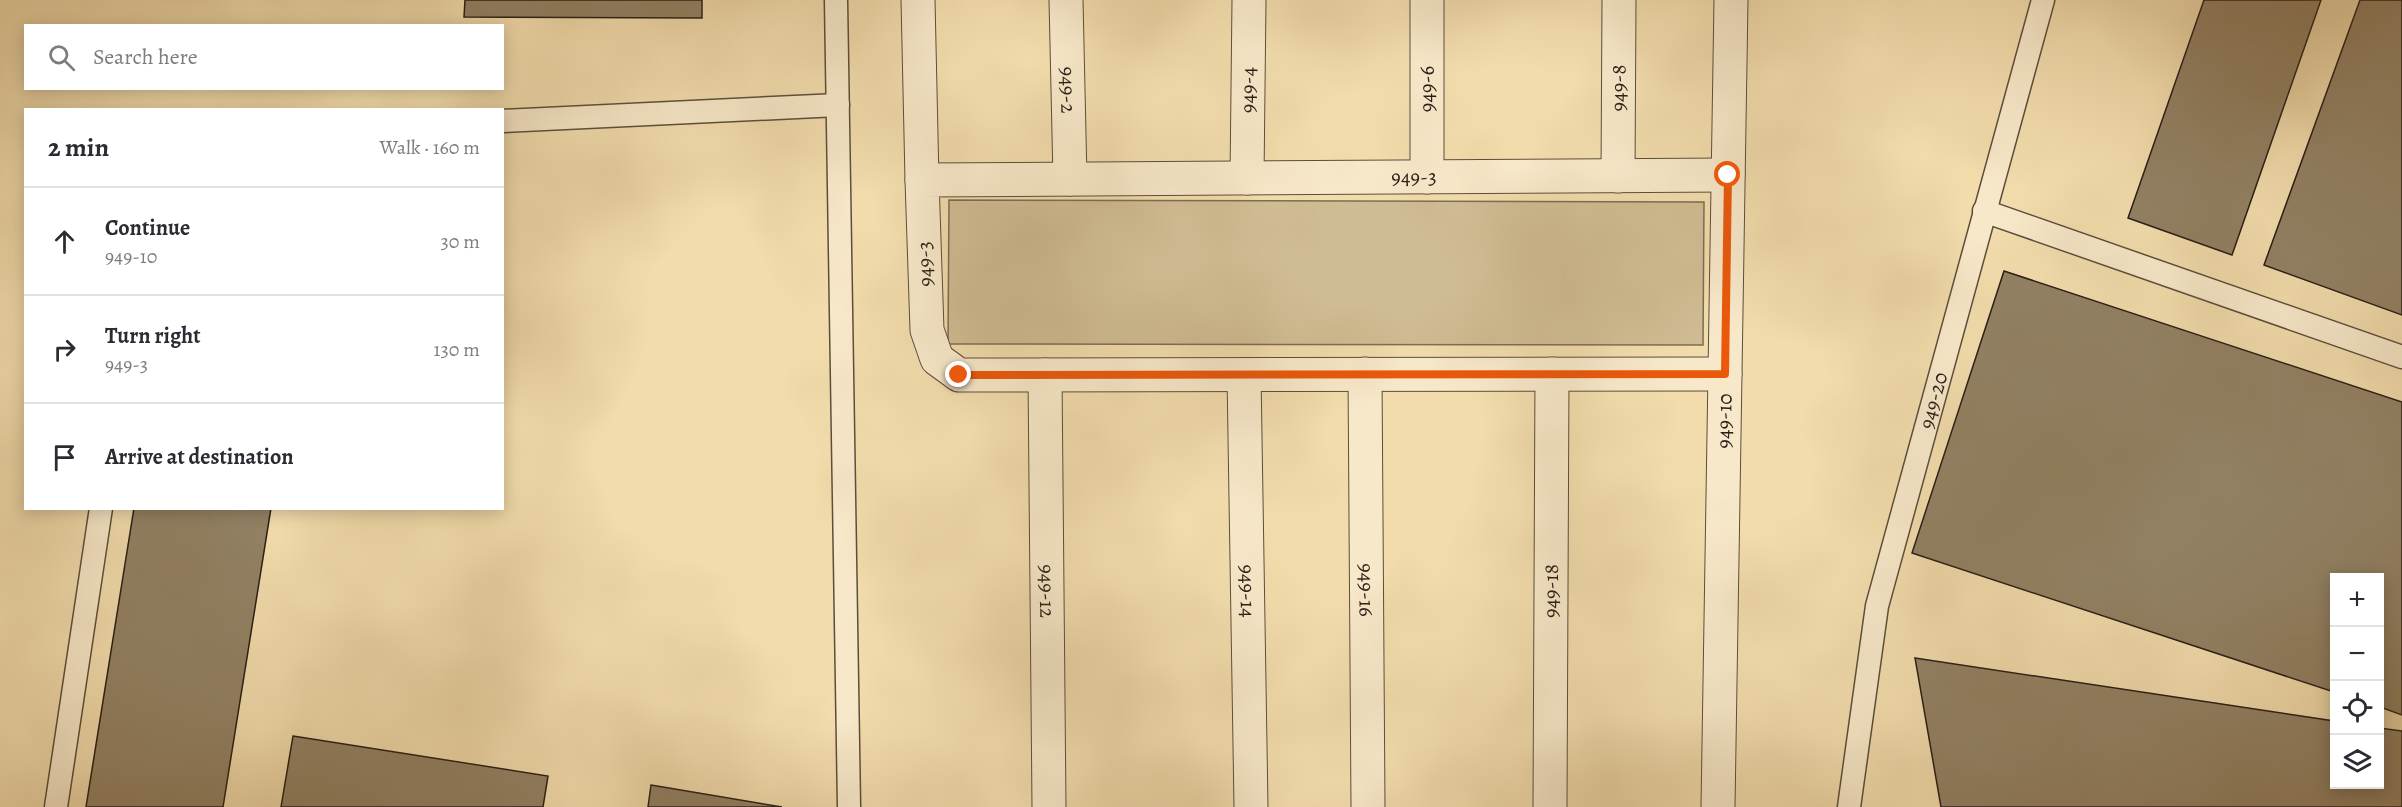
<!DOCTYPE html>
<meta charset="utf-8">
<style>
:root{--surface:#fff;--page:#f7f7f7;--text:#2b2b33;--muted:#7c7c81;--line:#e1e1e2}
body{margin:0;font-family:Alegreya,serif;background:var(--page);color:var(--text)}
.controls{position:absolute;right:18px;bottom:18px;display:grid;overflow:hidden;border-radius:0px;box-shadow:0 3px 15px #0003}
.controls button{width:54px;height:54px;display:grid;place-items:center;padding:0;border:0;border-bottom:2px solid var(--line);background:var(--surface);color:var(--text);font:30px sans-serif}
.stop{position:absolute;width:18px;height:18px;margin:-14px;border:4px solid #ea580c;border-radius:50%;background:#fff}
.stop.end{background:#ea580c;border-color:#fff;box-shadow:0 2px 6px #0008}
.list{margin:0;padding:0;list-style:none}
h2{display:flex;justify-content:space-between;align-items:center;height:78px;margin:0;padding:0 24px;font-size:26px}
h2 small{font-size:20px;font-weight:400;color:var(--muted)}
.list li{display:grid;grid-template-columns:39px 1fr auto;gap:18px;align-items:center;box-sizing:border-box;height:108px;padding:0 24px;border-top:2px solid var(--line)}
.list b{display:block;font-size:22px;white-space:nowrap}
.list p{margin:0;font-size:20px;white-space:nowrap;color:var(--muted)}
.list em{font-size:20px;font-style:normal;color:var(--muted)}
.icon{flex:none;width:33px;height:33px;fill:none;stroke:currentColor;stroke-width:2;stroke-linecap:round;stroke-linejoin:round}
.map{position:relative;flex:none;width:2402px;height:807px;overflow:hidden}
.search{position:absolute;background:var(--surface);box-shadow:0 3px 15px #0003;left:24px;top:24px;width:480px;height:66px;display:flex;align-items:center;gap:15px;box-sizing:border-box;padding:0 21px;border-radius:0px;color:var(--muted);font-size:22px}
.panel{position:absolute;background:var(--surface);box-shadow:0 3px 15px #0003;left:24px;top:108px;width:480px;height:402px;border-radius:0px}
.map>svg:first-child{display:block}
</style>
<div class="map">
<svg width="2402" height="807" viewBox="0 0 2402 807">
<rect width="100%" height="100%" fill="#f2dcac"/>
<filter id="stains"><feTurbulence type="fractalNoise" baseFrequency=".00333" numOctaves="4"/><feColorMatrix values="0 0 0 0 .2 0 0 0 0 .09 0 0 0 0 .02 0 0 0 .5 -.17"/></filter>
<radialGradient id="worn" r=".72"><stop offset=".6" stop-color="#630" stop-opacity="0"/><stop offset="1" stop-color="#630" stop-opacity=".3"/></radialGradient>
<polygon fill="#d0bc93" stroke="#7c6d55" stroke-width="1.5" points="949,200 1704,202 1703,345 948,344"/>
<g fill="#928164" stroke="#291e17" stroke-width="1.5">
<polygon points="465,0 702,0 702,18 464,17"/>
<polygon points="2204,0 2321,0 2232,255 2128,218"/>
<polygon points="2360,0 2402,0 2402,315 2264,265"/>
<polygon points="2004,271 2402,402 2402,715 2380,707 2380,578 2334,578 2334,692 1912,553"/>
<polygon points="134,508 271,508 223,807 86,807"/>
<polygon points="1915,658 2334,721 2334,784 2380,784 2380,728 2402,731 2402,807 1941,807"/>
<polygon points="293,736 548,776 543,807 281,807"/>
<polygon points="651,785 782,807 648,807"/>
</g>
<g fill="none" stroke-linecap="round" stroke-linejoin="round">
<defs>
<g id="lane">
<polyline points="836,0 849,807"/>
<polyline points="502,121 838,105"/>
<polyline points="1984,211 2402,357"/>
<polyline points="56,807 101,508"/>
<path id="s1" d="M 1849,807 L 1877,606 L 2043,0"/>
</g>
<g id="street">
<polyline points="918,0 922,180"/>
<path id="s2" d="M 1066,0 L 1070,179"/>
<path id="s3" d="M 1618,176 L 1619,0"/>
<polyline points="1427,177 1427,0"/>
<path id="s4" d="M 1247,178 L 1249,0"/>
<path id="s5" d="M 1365,374 L 1368,807"/>
<path id="s6" d="M 1725,374 L 959,375 L 937,359 L 927,330 L 922,180 L 1728,175"/>
<path id="s7" d="M 1045,375 L 1049,807"/>
<path id="s8" d="M 1244,375 L 1251,807"/>
<path id="s9" d="M 1550,807 L 1552,374"/>
<path id="s10" d="M 1718,807 L 1731,0"/>
</g>
</defs>
<use href="#lane" stroke="#5b4e3c" stroke-width="25"/>
<use href="#street" stroke="#5b4e3c" stroke-width="35"/>
<use href="#lane" stroke="#f7e8c9" stroke-width="22"/>
<use href="#street" stroke="#f7e8c9" stroke-width="33"/>
</g>
<g fill="none" stroke-linecap="round" stroke-linejoin="round">
<polyline stroke="#ea580c" stroke-width="8" points="959,375 1725,374 1728,175"/>
</g>
<g text-anchor="middle" stroke-width="4.5" stroke-linejoin="round" paint-order="stroke">
<g font-size="21" fill="#291e17" stroke="#f7e8c9">
<text dy="7" stroke="none"><textPath href="#s3" startOffset="88">949-8</textPath></text>
<text dy="7" stroke="none"><textPath href="#s4" startOffset="88">949-4</textPath></text>
<text transform="translate(1427 89) rotate(-90)" y="7">949-6</text>
<text dy="7" stroke="none"><textPath href="#s2" startOffset="90">949-2</textPath></text>
<text dy="7" stroke="none"><textPath href="#s6" startOffset="1466">949-3</textPath></text>
<text transform="translate(925 264) rotate(-92)" y="7">949-3</text>
<text dy="7" stroke="none"><textPath href="#s1" startOffset="416">949-20</textPath></text>
<text dy="7" stroke="none"><textPath href="#s10" startOffset="386">949-10</textPath></text>
<text dy="7" stroke="none"><textPath href="#s7" startOffset="216">949-12</textPath></text>
<text dy="7" stroke="none"><textPath href="#s8" startOffset="216">949-14</textPath></text>
<text dy="7" stroke="none"><textPath href="#s5" startOffset="216">949-16</textPath></text>
<text dy="7" stroke="none"><textPath href="#s9" startOffset="216">949-18</textPath></text>
</g>
</g>
<rect width="100%" height="100%" filter="url(#stains)"/>
<rect width="100%" height="100%" fill="url(#worn)"/>
</svg>
<div class="controls">
<button>+</button>
<button>−</button>
<button><svg class="icon" aria-label="locate" viewBox="0 0 24 24"><circle cx="12" cy="12" r="6"/><path d="M12 2v4M12 18v4M2 12h4M18 12h4"/></svg></button>
<button><svg class="icon" aria-label="layers" viewBox="0 0 24 24"><path d="M12 4l9 5-9 5-9-5zM3 14l9 5 9-5"/></svg></button>
</div>
<div class="stop" style="left:1728px;top:175px"></div>
<div class="stop end" style="left:959px;top:375px"></div>
<div class="search"><svg class="icon" aria-label="search" viewBox="0 0 24 24"><circle cx="10" cy="10" r="6"/><path d="M15 15l6 6"/></svg>Search here</div>
<section class="panel">
<h2>2 min<small>Walk · 160 m</small></h2>
<ul class="list">
<li><svg class="icon" aria-label="ahead" viewBox="0 0 24 24"><path d="M12 20V5M6 11l6-6 6 6"/></svg><div><b>Continue</b><p>949-10</p></div><em>30 m</em></li>
<li><svg class="icon" aria-label="right" viewBox="0 0 24 24"><path d="M7 20v-9h11M14 6l5 5-5 5"/></svg><div><b>Turn right</b><p>949-3</p></div><em>130 m</em></li>
<li><svg class="icon" aria-label="arrive" viewBox="0 0 24 24"><path d="M6 21V4h12l-3 4 3 4H6"/></svg><div><b>Arrive at destination</b></div></li>
</ul>
</section>
</div>
